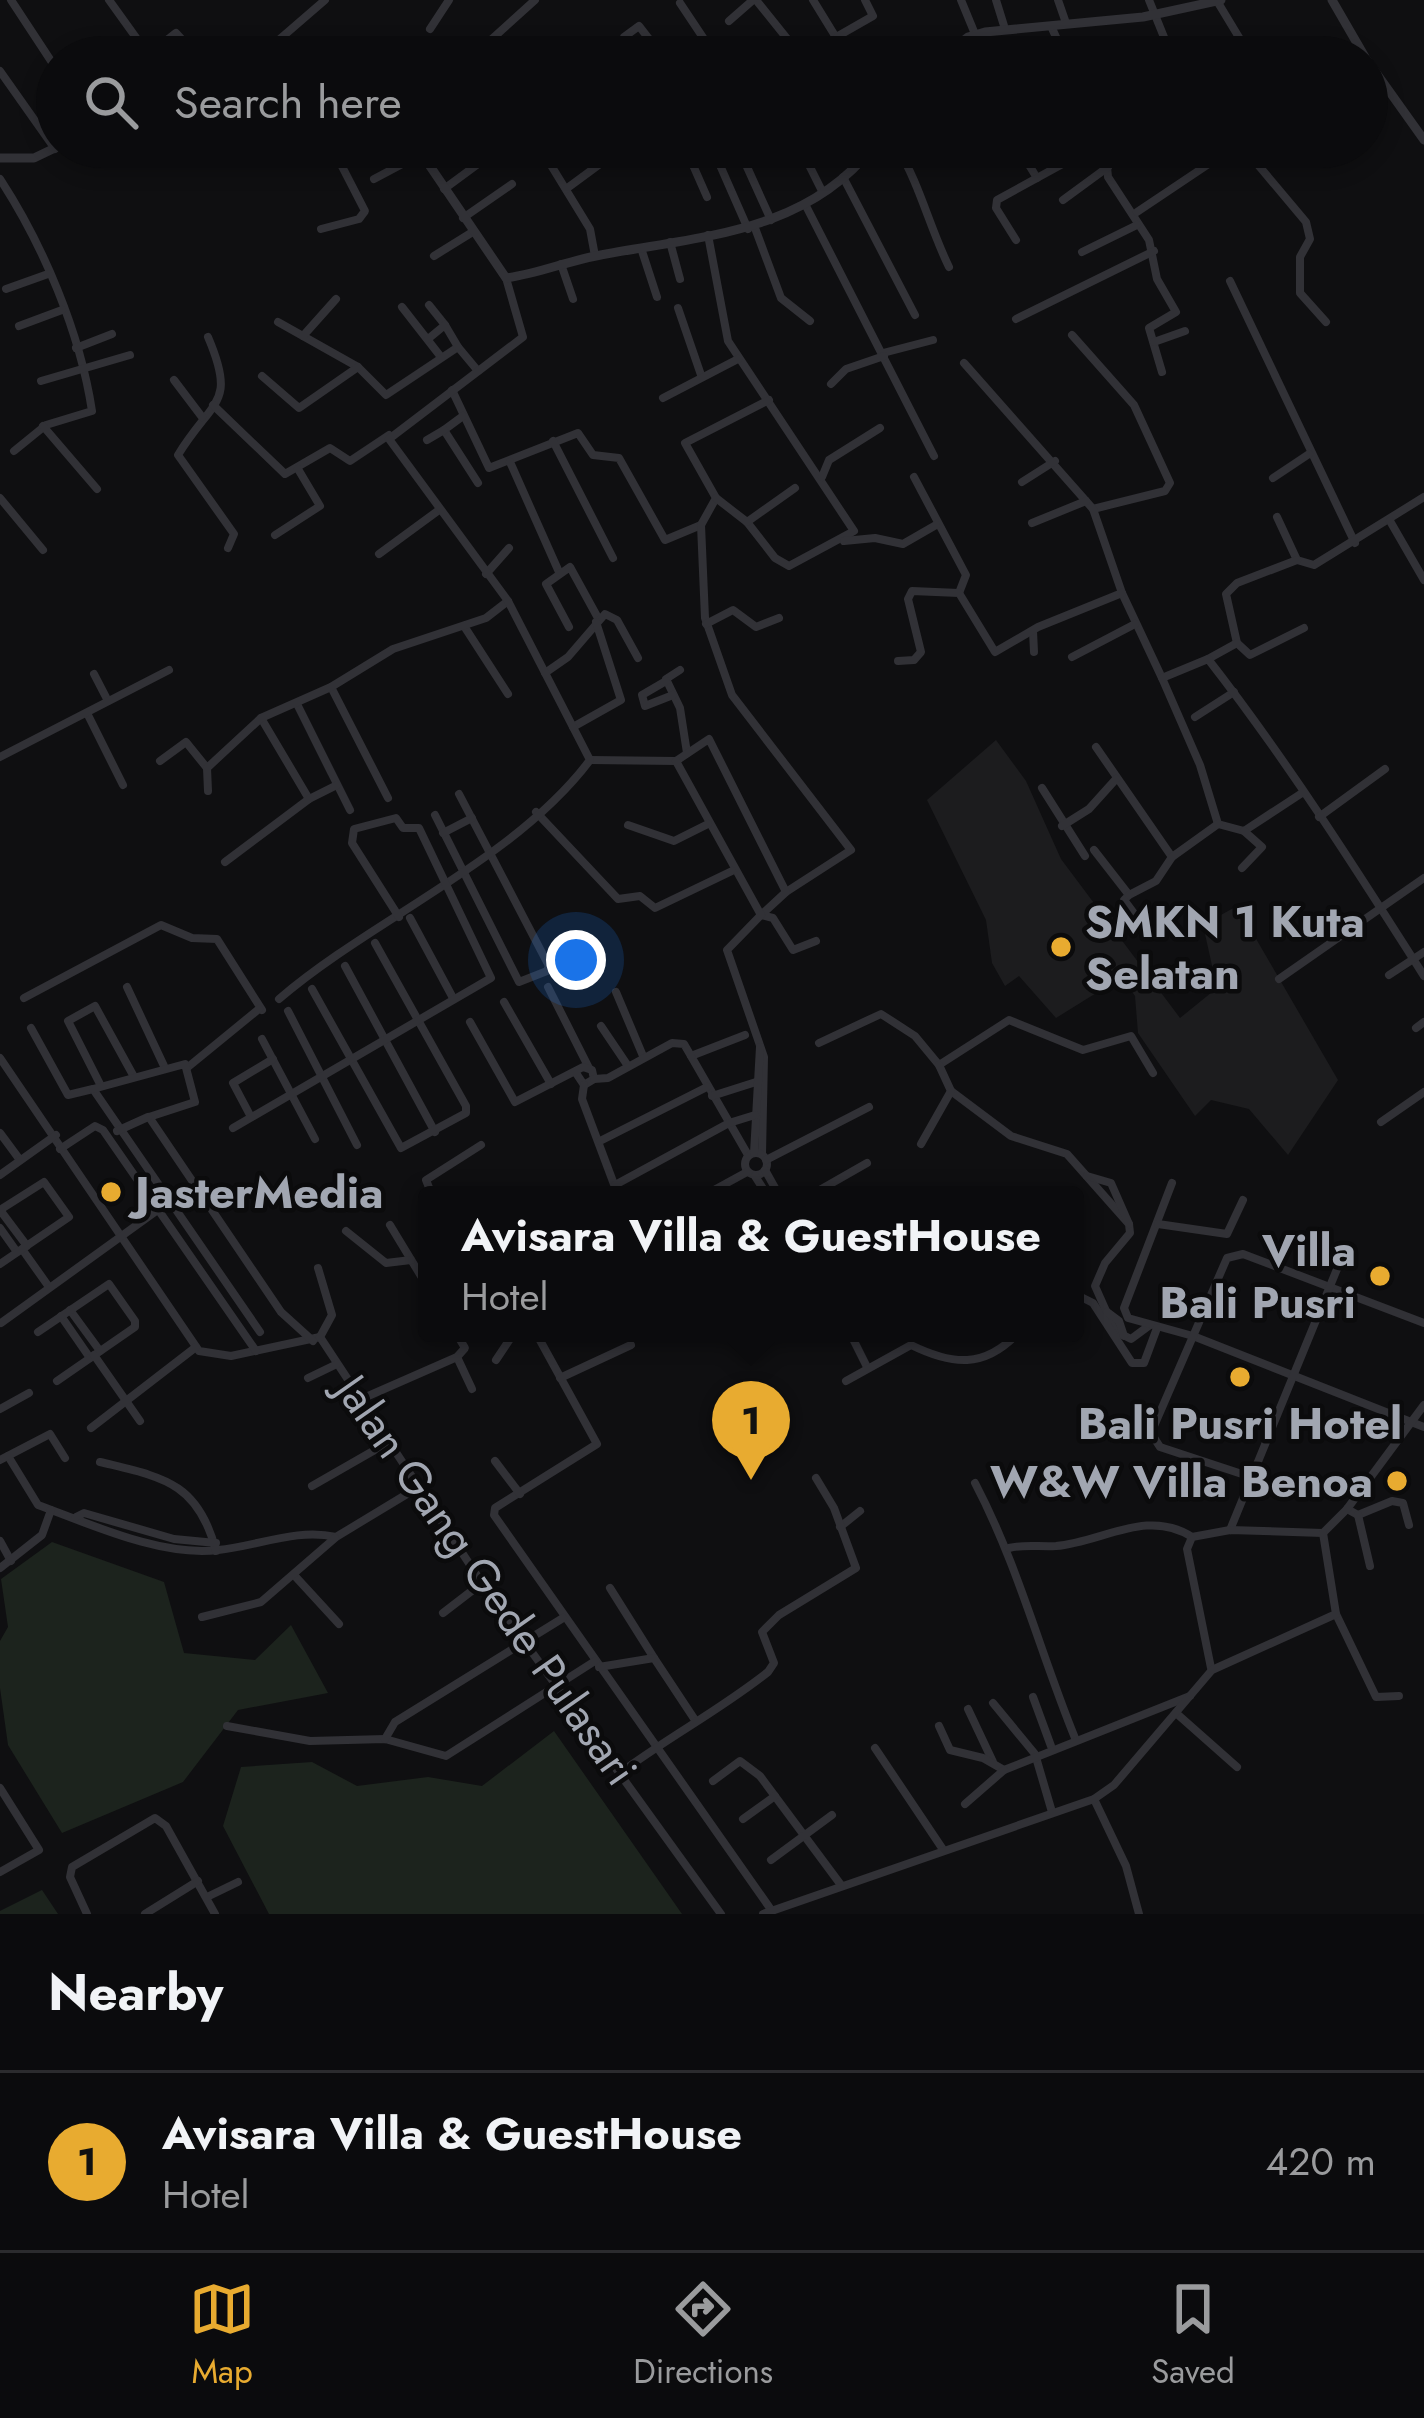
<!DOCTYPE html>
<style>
:root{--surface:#0b0b0d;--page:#19191b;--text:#f1f3f6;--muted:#9a9b9d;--line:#2b2b2e;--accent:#e8ab30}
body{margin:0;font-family:Jost,sans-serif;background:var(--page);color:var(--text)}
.you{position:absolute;left:576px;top:960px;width:42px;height:42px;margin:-30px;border:9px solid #fff;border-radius:50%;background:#1a73e8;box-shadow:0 0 0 18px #1a73e833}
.badge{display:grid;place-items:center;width:78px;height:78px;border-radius:50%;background:var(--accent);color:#111;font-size:39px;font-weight:700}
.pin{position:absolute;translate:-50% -99px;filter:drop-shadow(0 3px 6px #0008)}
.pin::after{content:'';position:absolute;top:63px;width:42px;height:36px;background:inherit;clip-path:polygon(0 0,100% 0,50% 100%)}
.popup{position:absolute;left:418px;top:1186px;width:666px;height:156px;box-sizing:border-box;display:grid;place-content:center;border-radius:12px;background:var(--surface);filter:drop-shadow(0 3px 9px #0005);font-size:39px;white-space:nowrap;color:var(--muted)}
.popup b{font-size:45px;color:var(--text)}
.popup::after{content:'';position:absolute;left:50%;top:100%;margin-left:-24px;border:24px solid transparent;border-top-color:var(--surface)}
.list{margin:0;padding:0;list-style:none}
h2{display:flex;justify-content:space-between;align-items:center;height:156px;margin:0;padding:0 48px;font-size:51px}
h2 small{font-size:39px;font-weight:400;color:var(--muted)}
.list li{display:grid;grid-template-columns:78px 1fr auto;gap:36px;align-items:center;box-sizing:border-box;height:180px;padding:0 48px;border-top:3px solid var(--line)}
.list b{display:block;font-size:45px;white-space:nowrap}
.list p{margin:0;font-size:39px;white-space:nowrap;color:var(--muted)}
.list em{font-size:39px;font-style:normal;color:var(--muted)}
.icon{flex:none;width:66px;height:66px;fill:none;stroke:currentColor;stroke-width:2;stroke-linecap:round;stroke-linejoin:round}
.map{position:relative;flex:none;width:1424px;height:1914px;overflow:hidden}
.search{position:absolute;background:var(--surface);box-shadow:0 6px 18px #0003;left:36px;right:36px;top:36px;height:132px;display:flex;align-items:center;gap:30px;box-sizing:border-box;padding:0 42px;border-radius:66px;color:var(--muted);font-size:45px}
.sheet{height:336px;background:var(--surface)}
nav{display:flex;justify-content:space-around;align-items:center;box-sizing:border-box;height:168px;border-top:3px solid var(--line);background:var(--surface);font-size:33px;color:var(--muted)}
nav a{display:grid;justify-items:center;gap:6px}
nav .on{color:var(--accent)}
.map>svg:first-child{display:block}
</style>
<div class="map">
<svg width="1424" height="1914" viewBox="0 0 1424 1914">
<rect width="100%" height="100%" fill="#0f0f11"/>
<polygon fill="#1c1c1e" points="996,740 1026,781 1061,859 1180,1018 1217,988 1203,925 1237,906 1338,1080 1288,1155 1249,1109 1211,1100 1195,1116 1138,1033 1135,996 1122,977 1056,1018 1019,976 1005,986 992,963 986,920 927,800"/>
<g fill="#1c231d">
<polygon points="52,1542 164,1582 184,1653 255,1660 291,1625 328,1693 238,1710 183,1782 62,1833 8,1745 0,1688 0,1641 8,1627 1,1579"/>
<polygon points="554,1731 682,1914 269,1914 223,1826 241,1767 312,1762 357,1786 428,1777 482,1786"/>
<polygon points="42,1890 58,1914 0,1914 0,1911"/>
</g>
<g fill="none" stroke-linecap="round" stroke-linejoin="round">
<g stroke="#313136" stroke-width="8">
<polyline points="11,0 57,70"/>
<polyline points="109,0 150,57"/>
<polyline points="756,0 801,56 831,44"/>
<polyline points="813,0 837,39"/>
<polyline points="961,0 975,34"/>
<polyline points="996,0 1005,29"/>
<polyline points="1058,0 1066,23"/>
<polyline points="1149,0 1172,57"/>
<polyline points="1217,1 1240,39"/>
<polyline points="680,3 716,57"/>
<polyline points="729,21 753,0"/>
<polyline points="1051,26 1065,57"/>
<polyline points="430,29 449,0"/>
<polyline points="838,36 873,16 865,0"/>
<polyline points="149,54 176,33 198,57"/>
<polyline points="259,57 325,0"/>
<polyline points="472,57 535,0"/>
<polyline points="531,57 534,55"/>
<polyline points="617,57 624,37 639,26 663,57"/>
<polyline points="0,71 55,149"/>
<polyline points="137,147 145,159"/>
<polyline points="564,147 549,162 590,229 595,256"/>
<polyline points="685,147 707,197"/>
<polyline points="712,147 748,229"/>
<polyline points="738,147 771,220"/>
<polyline points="800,147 822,191"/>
<path d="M 897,147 C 920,185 929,226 949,267"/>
<polyline points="1018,147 1037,178"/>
<polyline points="1105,147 1108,177 1149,240 1157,279 1176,312 1149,328 1162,372"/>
<polyline points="1243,147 1306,222 1310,239 1300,257 1300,293 1326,322"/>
<polyline points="945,161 968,147"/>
<polyline points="843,177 915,315"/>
<path d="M 0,179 C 43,245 80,332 92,411 L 46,425 L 14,451"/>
<polyline points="374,179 421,154"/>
<polyline points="444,189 501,147"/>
<polyline points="566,189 623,147"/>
<polyline points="1063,200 1108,167"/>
<polyline points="805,204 934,456"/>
<polyline points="1137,212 1234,147"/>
<polyline points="463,218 512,184"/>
<polyline points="755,228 781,298 810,321"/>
<polyline points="321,229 359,219 365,211 332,147"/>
<polyline points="708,235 728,341 854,531 789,566 775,558 747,522"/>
<polyline points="1016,240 996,208 997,200 1088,150"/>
<polyline points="670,242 680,279"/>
<polyline points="641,248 657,297"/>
<polyline points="1082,252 1137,225"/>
<polyline points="434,256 471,233"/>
<polyline points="561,264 573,299"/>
<polyline points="1230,281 1355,543"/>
<polyline points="6,289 48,274"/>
<polyline points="429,305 445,325"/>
<polyline points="402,307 441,357"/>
<polyline points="678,308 701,375"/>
<polyline points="1016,319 1154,251"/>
<polyline points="278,322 358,367 386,395 458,347 478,371"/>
<polyline points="19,326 62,310"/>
<polyline points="1072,335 1134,405 1170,483 1165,491 1093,509"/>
<polyline points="303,336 336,299"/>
<path d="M 208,337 C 237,405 213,398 178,455 L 234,534 L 228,548"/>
<polyline points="428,339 445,325 458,347"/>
<polyline points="1154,342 1185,331"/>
<polyline points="76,348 112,334"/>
<polyline points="883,353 933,340"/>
<polyline points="964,363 1093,509 1122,593 1162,678"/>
<polyline points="262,376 299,408 358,367"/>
<polyline points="174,380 202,417"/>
<polyline points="41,381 130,355"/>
<polyline points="831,384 846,369 884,356"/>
<polyline points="452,390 489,468 578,433 593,455 619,458 665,540 701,525"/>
<polyline points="663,398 738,359"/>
<polyline points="769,400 685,443 716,498 701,525 705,618 732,695 851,850 786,892"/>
<polyline points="213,405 285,474 330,448 350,461 389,435"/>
<polyline points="463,416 444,430 478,483"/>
<polyline points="43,426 97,489"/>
<polyline points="427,440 444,430"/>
<polyline points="553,441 613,558"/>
<polyline points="510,462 559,572"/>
<polyline points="822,477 829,460 880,428"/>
<polyline points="914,477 966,575 959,593"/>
<polyline points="1273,478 1309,454"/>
<polyline points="1022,482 1055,461"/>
<polyline points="0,498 43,550"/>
<polyline points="716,498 747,522 795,488"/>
<polyline points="1277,517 1297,560 1314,565 1424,497"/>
<polyline points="1390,521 1424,580"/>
<polyline points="1032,523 1086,501"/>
<polyline points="275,535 320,506 298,469"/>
<polyline points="844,541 875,538 903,544 936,525"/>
<polyline points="379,554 439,510"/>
<polyline points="1297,560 1237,583 1226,594 1237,643 1250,655 1304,628"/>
<polyline points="486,574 509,548"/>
<polyline points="706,624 733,610 756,627 779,618"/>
<polyline points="464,626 508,694"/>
<polyline points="569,627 546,584 570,567 598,618"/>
<polyline points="1033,631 1034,652"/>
<polyline points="1072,657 1135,624"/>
<polyline points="1208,659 1237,643"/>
<polyline points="898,661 914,660 921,652 908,599 912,591 959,593 995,652 1038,627 1122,593"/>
<polyline points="680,670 666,679 680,708 687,753"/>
<polyline points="545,673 568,657 605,614 617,620 638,658"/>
<polyline points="94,674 108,701"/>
<polyline points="666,681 642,695 645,706 673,695"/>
<polyline points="331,687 388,798"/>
<polyline points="297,704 350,810"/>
<polyline points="87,713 123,785"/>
<polyline points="1195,717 1234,692"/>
<polyline points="261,718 309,799"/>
<polyline points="573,727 621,700 596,622"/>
<polyline points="1096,747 1172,857"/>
<polyline points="0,757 169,670"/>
<polyline points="590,760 676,761 709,739 786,892 761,915 773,918 793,950 816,941"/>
<polyline points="160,761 186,742 207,768"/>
<polyline points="676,761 761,915 727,950 764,1057 762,1154"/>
<polyline points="1042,788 1085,856"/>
<polyline points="208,791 207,768 261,718 331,687 393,649 486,618 508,601"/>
<path d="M 1302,793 L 1244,831 L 1218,824 L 1200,765 L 1162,678 L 1208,659 C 1286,759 1356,869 1424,976"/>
<polyline points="536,812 618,899 640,896 655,908 732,871"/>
<polyline points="435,815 519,982 547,971 549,966 459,794"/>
<polyline points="1319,817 1385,769"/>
<polyline points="628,825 674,841 708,824"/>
<polyline points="1062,826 1089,809 1116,779"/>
<polyline points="443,833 472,818"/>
<polyline points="1094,850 1129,895 1124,900 1150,935"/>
<polyline points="225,862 309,799 337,785"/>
<polyline points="1242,868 1262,847 1244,831"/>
<polyline points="1129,895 1156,881 1172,857 1218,824"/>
<polyline points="410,918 453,998"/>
<polyline points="345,966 435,1132"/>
<polyline points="1389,975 1424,952"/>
<polyline points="1279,979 1424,878"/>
<polyline points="127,987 164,1066"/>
<polyline points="548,987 589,1068"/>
<polyline points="312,989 401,1148 466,1113 466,1106 375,943"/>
<polyline points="616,992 643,1056"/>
<polyline points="24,998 161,925 192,938 217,939 262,1010"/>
<path d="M 279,999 C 372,919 515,860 590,760 L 508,601 L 389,439 L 523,337 L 506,278"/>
<polyline points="504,1002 551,1084"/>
<polyline points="288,1011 357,1145"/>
<polyline points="470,1022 515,1102 583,1067 592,1070 594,1079 584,1085 576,1073"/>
<polyline points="601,1026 628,1066"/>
<polyline points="31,1028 68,1095 93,1089 260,1332"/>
<polyline points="1416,1028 1424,1022"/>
<polyline points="745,1035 691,1056 748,1155"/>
<polyline points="262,1039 315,1139"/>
<polyline points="819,1043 881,1014 915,1036 939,1065 1009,1020 1083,1050 1131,1036 1153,1073"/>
<polyline points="0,1058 199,1351 231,1356 320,1337 482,1583 721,1914"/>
<polyline points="188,1067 259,1009"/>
<polyline points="594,1079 608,1078 672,1043 684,1044 691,1056"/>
<polyline points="584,1085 582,1099 618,1195"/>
<polyline points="101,1086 68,1021 95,1006 133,1075"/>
<polyline points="93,1089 185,1064 195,1102 149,1117 281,1312 313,1341"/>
<polyline points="951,1091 1011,1136 1067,1154 1129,1224 1130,1233 1105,1263 1095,1286 1115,1331 1131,1339 1150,1325"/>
<polyline points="712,1096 756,1082"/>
<polyline points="251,1117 233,1083 273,1059"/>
<polyline points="1381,1122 1424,1092"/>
<polyline points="233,1128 491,978 419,828 403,828 396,818 354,829 352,843 399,917"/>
<polyline points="117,1131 148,1117"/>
<polyline points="0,1133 20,1160"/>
<polyline points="600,1141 707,1087"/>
<polyline points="921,1144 951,1091 939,1065"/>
<polyline points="60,1149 95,1126 103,1130 256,1351"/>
<circle cx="756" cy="1164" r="11"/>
<polyline points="754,1153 760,1047"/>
<polyline points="766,1160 869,1107"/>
<polyline points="765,1170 779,1195"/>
<polyline points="0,1175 56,1135"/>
<polyline points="755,1176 767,1195"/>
<polyline points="1087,1176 1111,1183 1129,1224"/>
<polyline points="1172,1183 1124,1308 1128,1318 1193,1336 1424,1427"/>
<polyline points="615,1185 729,1123 755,1115"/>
<polyline points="432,1195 426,1180 481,1145"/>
<polyline points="705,1195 747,1172"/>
<polyline points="811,1195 867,1163"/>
<polyline points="1158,1224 1227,1234 1243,1200"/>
<polyline points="390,1225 427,1286"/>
<polyline points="0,1228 17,1252"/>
<polyline points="346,1231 386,1263 411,1260"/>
<polyline points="22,1249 49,1287"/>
<polyline points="0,1264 69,1217 44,1182 0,1210 27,1246"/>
<polyline points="318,1268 332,1315 320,1337"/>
<polyline points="1075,1294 1093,1303 1132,1363 1144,1363 1157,1328"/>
<polyline points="70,1310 100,1351"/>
<polyline points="1107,1312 1119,1321 1124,1336"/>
<polyline points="61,1316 90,1358"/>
<polyline points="1,1323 159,1209"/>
<polyline points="38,1332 109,1284 135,1321 135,1327 57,1381"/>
<polyline points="536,1333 597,1444 495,1508 494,1515 772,1911"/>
<polyline points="650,1333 658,1333"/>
<polyline points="850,1333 867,1367"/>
<polyline points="94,1355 140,1421"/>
<polyline points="457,1357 472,1389"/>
<polyline points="496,1360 514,1333"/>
<polyline points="308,1378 337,1364"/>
<polyline points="560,1378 631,1345"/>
<path d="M 846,1381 L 911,1345 C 952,1365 984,1369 1018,1333"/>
<polyline points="359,1400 457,1357 465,1348 456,1333"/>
<polyline points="0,1409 29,1393"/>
<polyline points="91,1428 196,1347"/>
<path d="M 8,1456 L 38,1505 C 90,1524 161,1557 218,1550 C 259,1546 296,1528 336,1537 L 417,1488"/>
<polyline points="0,1460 50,1434 65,1458"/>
<polyline points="495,1461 520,1494"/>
<path d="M 100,1462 C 161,1477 198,1481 216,1551"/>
<polyline points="1248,1476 1160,1447 1151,1433 1227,1258 1243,1254 1424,1323"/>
<path d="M 975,1483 C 1018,1565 1040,1652 1075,1738"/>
<polyline points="312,1486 387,1443"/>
<polyline points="1347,1509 1358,1515 1392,1501 1403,1503 1409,1525"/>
<polyline points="1358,1515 1370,1566"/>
<polyline points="76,1517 84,1513 174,1539 216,1543"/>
<polyline points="840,1527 860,1511"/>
<polyline points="1230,1530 1344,1252"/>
<polyline points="0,1541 11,1561"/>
<path d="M 1009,1548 C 1025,1544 1039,1547 1056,1546 C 1102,1542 1148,1508 1192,1537"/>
<polyline points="0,1568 42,1535 51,1510"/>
<polyline points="294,1575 339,1624"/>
<polyline points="610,1588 654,1658"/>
<polyline points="443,1613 482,1583"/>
<polyline points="1336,1614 1376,1697 1399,1696"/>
<polyline points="202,1617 261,1602 335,1538"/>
<polyline points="599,1667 654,1658 695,1720"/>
<polyline points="1211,1668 1187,1549 1192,1537 1230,1530 1323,1533 1347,1509 1424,1405"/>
<polyline points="1033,1697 1051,1746"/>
<polyline points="993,1703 1035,1754 1052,1812"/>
<polyline points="968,1709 993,1762"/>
<polyline points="1176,1713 1237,1767"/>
<polyline points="227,1726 310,1741 385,1739 446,1756 595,1661"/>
<polyline points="939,1726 950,1750 983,1758 1004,1770 1190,1696"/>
<polyline points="385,1739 395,1722 563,1618"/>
<polyline points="875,1748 942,1848"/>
<path d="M 620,1773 C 670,1736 720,1710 768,1672 L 774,1663 L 762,1632 L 779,1615 L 856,1568 L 834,1508 L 816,1478"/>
<polyline points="713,1781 740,1761 760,1776 841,1885"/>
<polyline points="0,1788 39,1850 0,1872"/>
<polyline points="1094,1799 1126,1866 1139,1914"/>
<polyline points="965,1804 1004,1770"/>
<polyline points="743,1819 775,1796"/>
<polyline points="771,1860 832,1815"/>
<polyline points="207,1897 238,1882"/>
<polyline points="87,1914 70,1877 72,1867 155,1818 166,1826 215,1914"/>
<polyline points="145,1914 198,1881"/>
<polyline points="763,1914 1094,1799 1114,1785 1212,1670 1336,1614 1323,1533"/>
</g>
<g stroke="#313136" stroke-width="9">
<polyline points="1332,0 1365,57"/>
<polyline points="942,57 968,37 985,32 1143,17 1221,0"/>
<polyline points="1367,60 1424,140"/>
<polyline points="250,147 259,152 268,147"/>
<path d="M 417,147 L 506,278 C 536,274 565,262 596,256 C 696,236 804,235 873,147"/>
<polyline points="0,158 34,158 57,147"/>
</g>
</g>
<g fill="#e8ab30" stroke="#0b0b0c" stroke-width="4.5">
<circle cx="1061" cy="947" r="12"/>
<circle cx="111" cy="1192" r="12"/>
<circle cx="1380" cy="1276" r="12"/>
<circle cx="1240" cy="1377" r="12"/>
<circle cx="1397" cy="1481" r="12"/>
</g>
<g text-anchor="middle" stroke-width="9" stroke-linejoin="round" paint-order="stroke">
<g font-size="45" font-weight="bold" fill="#a1a6b1" stroke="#0b0b0c" text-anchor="start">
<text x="1085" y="937">SMKN 1 Kuta<tspan x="1085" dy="52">Selatan</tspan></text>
<text x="135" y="1208">JasterMedia</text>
<text x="1356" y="1266" text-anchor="end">Villa<tspan x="1356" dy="52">Bali Pusri</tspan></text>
<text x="1240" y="1439" text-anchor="middle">Bali Pusri Hotel</text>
<text x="1373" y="1497" text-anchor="end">W&amp;W Villa Benoa</text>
</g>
<g font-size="45" fill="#a1a6b1" stroke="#0b0b0c">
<text transform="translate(487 1580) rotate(55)" y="16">Jalan Gang Gede Pulasari</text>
</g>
</g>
</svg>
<div class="you"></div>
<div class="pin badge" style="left:751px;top:1480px">1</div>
<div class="popup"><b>Avisara Villa &amp; GuestHouse</b>Hotel</div>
<div class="search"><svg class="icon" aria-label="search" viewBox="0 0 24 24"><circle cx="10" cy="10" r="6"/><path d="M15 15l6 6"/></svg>Search here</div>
</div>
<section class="sheet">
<h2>Nearby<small></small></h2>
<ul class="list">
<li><span class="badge">1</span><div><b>Avisara Villa &amp; GuestHouse</b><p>Hotel</p></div><em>420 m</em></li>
</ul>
</section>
<nav>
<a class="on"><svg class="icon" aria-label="map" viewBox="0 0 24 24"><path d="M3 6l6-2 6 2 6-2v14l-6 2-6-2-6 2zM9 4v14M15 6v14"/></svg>Map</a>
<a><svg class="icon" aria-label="directions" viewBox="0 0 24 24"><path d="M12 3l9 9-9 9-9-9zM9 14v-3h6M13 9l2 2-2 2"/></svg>Directions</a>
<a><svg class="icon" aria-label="saved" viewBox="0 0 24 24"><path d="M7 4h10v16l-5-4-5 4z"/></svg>Saved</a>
</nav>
